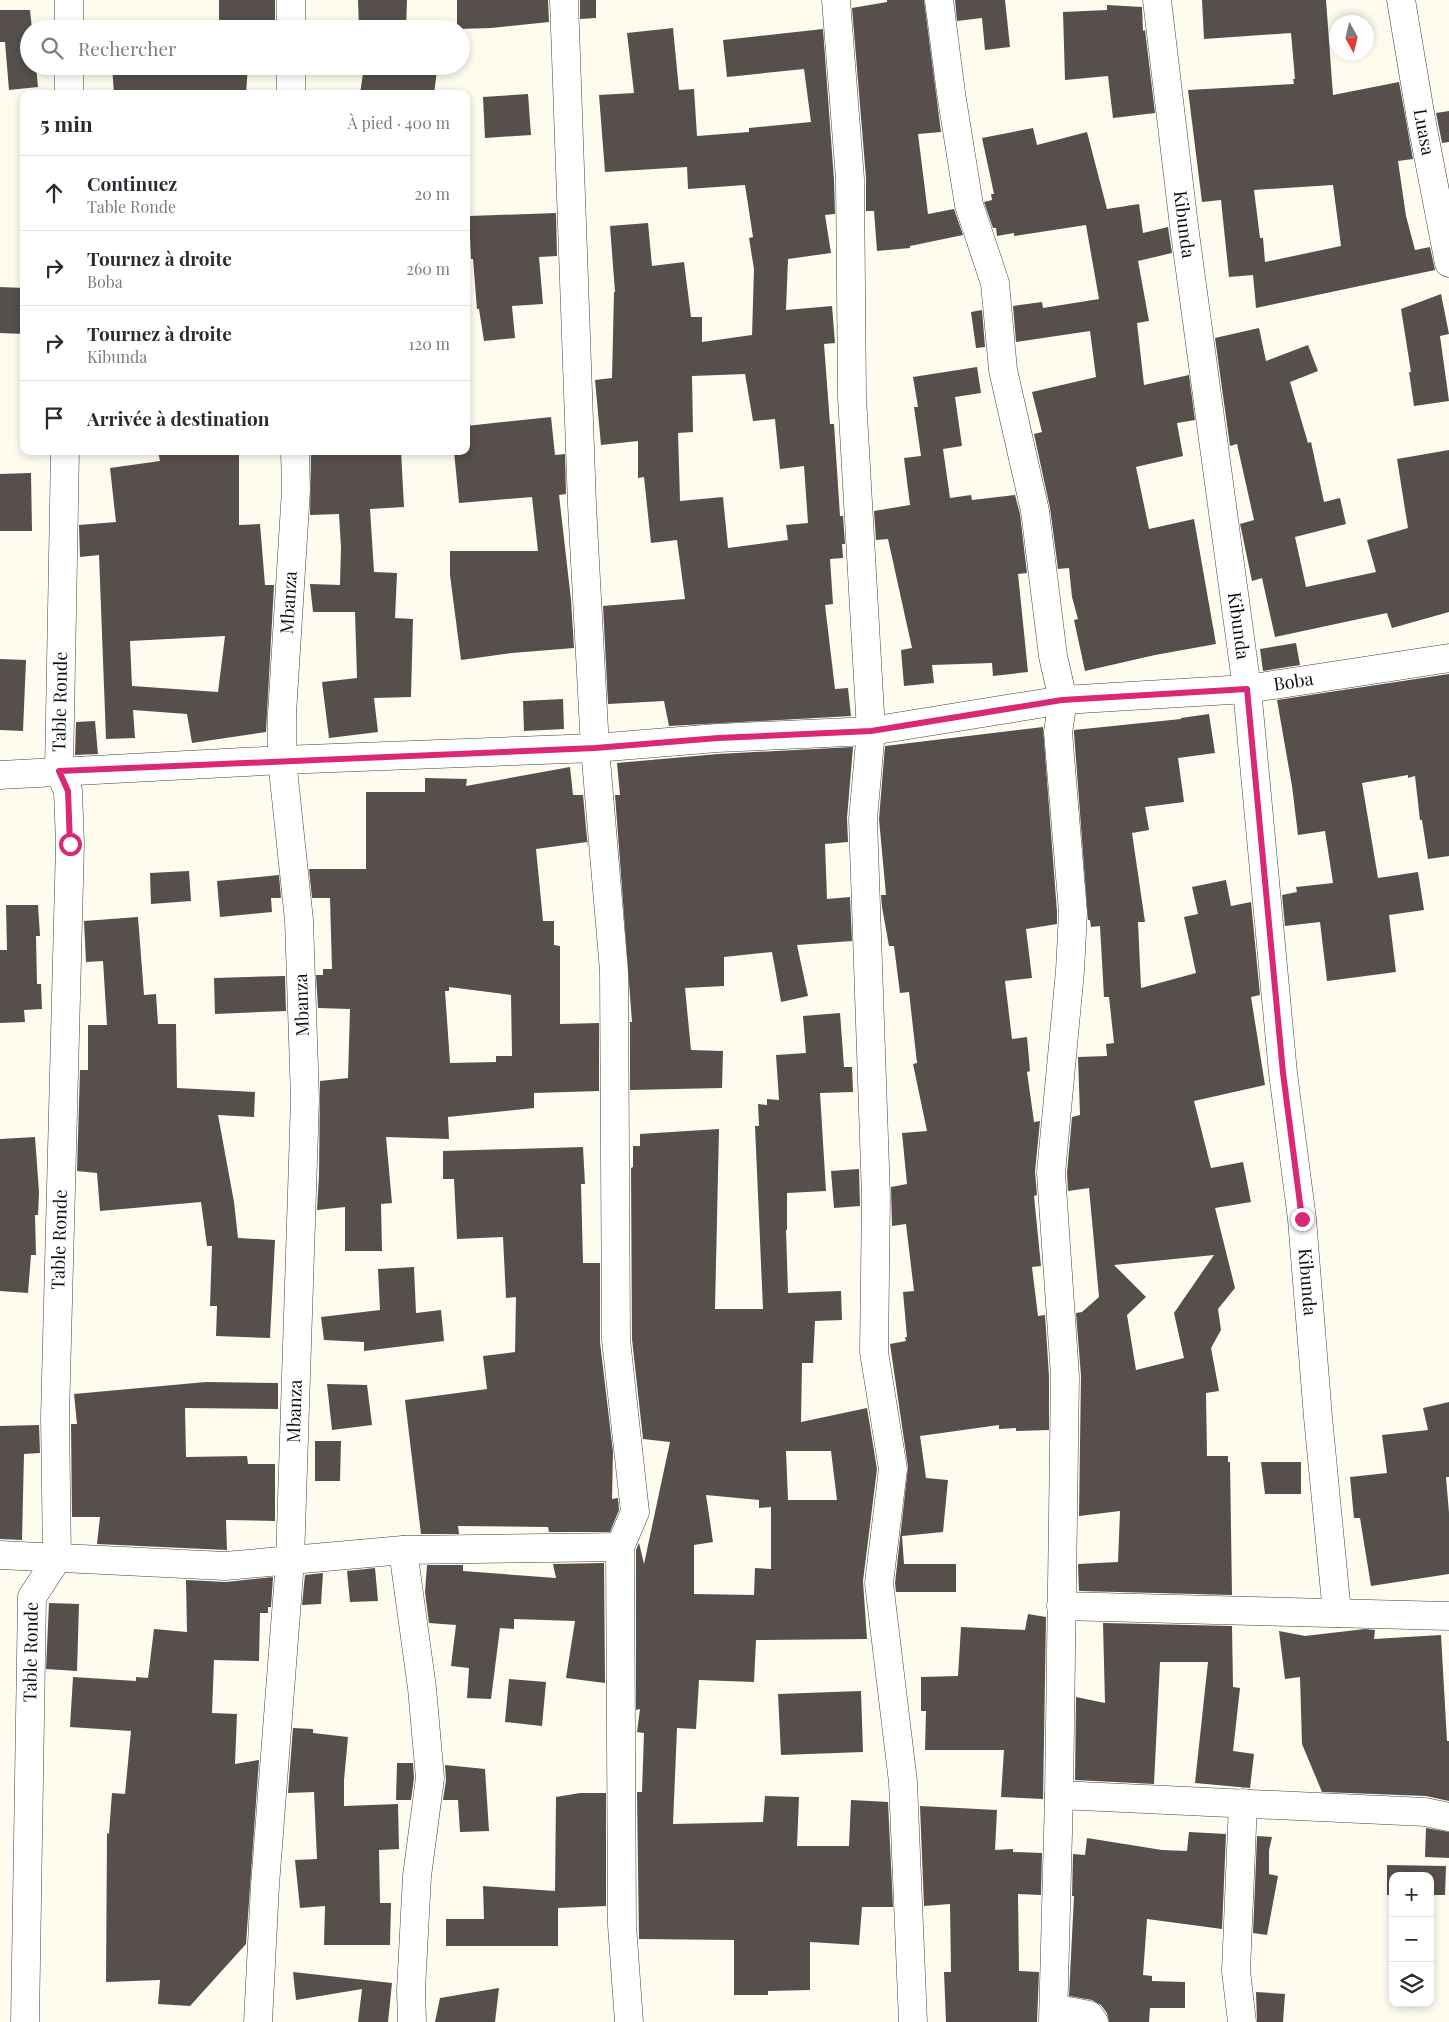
<!DOCTYPE html>
<html lang="fr">
<meta charset="utf-8">
<style>
:root{--surface:#fff;--page:#f2f2f3;--text:#2b2b33;--muted:#7c7c81;--line:#e1e1e2}
body{margin:0;font-family:"Playfair Display",serif;background:var(--page);color:var(--text)}
.controls{position:absolute;right:15px;bottom:15px;display:grid;overflow:hidden;border-radius:10px;box-shadow:0 2px 8px #0003}
.controls button{width:45px;height:45px;display:grid;place-items:center;padding:0;border:0;border-bottom:1px solid var(--line);background:var(--surface);color:var(--text);font:25px sans-serif}
.compass{position:absolute;left:1329px;top:15px;width:45px;height:45px;border-radius:50%;background:var(--surface);box-shadow:0 2px 8px #0003;rotate:172deg}
.stop{position:absolute;width:15px;height:15px;margin:-11px;border:4px solid #db2777;border-radius:50%;background:#fff}
.stop.end{background:#db2777;border-color:#fff;box-shadow:0 1px 5px #0008}
.list{margin:0;padding:0;list-style:none}
h2{display:flex;justify-content:space-between;align-items:center;height:65px;margin:0;padding:0 20px;font-size:21px}
h2 small{font-size:16px;font-weight:400;color:var(--muted)}
.list li{display:grid;grid-template-columns:32px 1fr auto;gap:15px;align-items:center;box-sizing:border-box;height:75px;padding:0 20px;border-top:1px solid var(--line)}
.list b{display:block;font-size:19px;white-space:nowrap}
.list p{margin:0;font-size:16px;white-space:nowrap;color:var(--muted)}
.list em{font-size:16px;font-style:normal;color:var(--muted)}
.icon{flex:none;width:28px;height:28px;fill:none;stroke:currentColor;stroke-width:2;stroke-linecap:round;stroke-linejoin:round}
.map{position:relative;flex:none;width:1449px;height:2022px;overflow:hidden}
.search{position:absolute;background:var(--surface);box-shadow:0 2px 8px #0003;left:20px;top:20px;width:450px;height:55px;display:flex;align-items:center;gap:12px;box-sizing:border-box;padding:0 18px;border-radius:28px;color:var(--muted);font-size:19px}
.panel{position:absolute;background:var(--surface);box-shadow:0 2px 8px #0003;left:20px;top:90px;width:450px;height:365px;border-radius:10px}
.map>svg:first-child{display:block}
</style>
<div class="map">
<svg width="1449" height="2022" viewBox="0 0 1449 2022">
<rect width="100%" height="100%" fill="#fefbef"/>
<g fill="#564f4b" fill-rule="evenodd">
<rect x="219" y="0" width="56" height="29"/>
<polygon points="358,0 407,0 406,29 359,29"/>
<polygon points="457,0 548,0 549,22 491,28 457,29"/>
<polygon points="580,0 596,0 596,18 580,19"/>
<polygon points="887,0 924,0 941,132 918,134 928,214 954,209 963,235 910,246 910,248 877,251 874,211 866,211 866,178 852,8 887,2"/>
<polygon points="955,0 1005,0 1010,47 985,50 982,18 957,21"/>
<path d="M 1202,0 L 1326,0 L 1333,95 L 1399,82 L 1413,159 L 1398,161 L 1406,216 L 1415,250 L 1430,247 L 1435,270 L 1256,308 L 1253,275 L 1229,277 L 1221,200 L 1202,202 L 1188,90 L 1294,84 L 1293,79 L 1295,79 L 1291,33 L 1204,39 ZM 1333,185 L 1341,246 L 1265,262 L 1263,238 L 1260,238 L 1254,190 Z"/>
<polygon points="1107,5 1142,7 1143,31 1145,30 1155,113 1113,118 1108,76 1065,80 1063,12 1107,10"/>
<polygon points="0,10 30,10 32,29 29,29 29,66 36,66 38,87 9,90 5,42 0,42"/>
<polygon points="117,25 158,26 158,29 117,29"/>
<path d="M 673,28 L 679,90 L 694,89 L 697,136 L 749,132 L 749,128 L 811,122 L 804,69 L 727,77 L 723,40 L 823,29 L 834,180 L 835,214 L 825,215 L 831,253 L 788,259 L 786,310 L 832,306 L 835,343 L 824,344 L 830,424 L 834,424 L 840,516 L 843,516 L 845,544 L 842,544 L 843,558 L 830,559 L 833,604 L 825,605 L 835,689 L 848,688 L 851,716 L 669,726 L 664,701 L 608,704 L 603,606 L 685,599 L 677,540 L 651,543 L 644,477 L 638,478 L 638,441 L 601,445 L 595,380 L 612,378 L 614,292 L 615,292 L 610,226 L 648,223 L 652,266 L 684,262 L 691,317 L 702,317 L 702,342 L 752,335 L 754,269 L 749,238 L 753,237 L 745,185 L 688,189 L 687,167 L 605,172 L 599,95 L 634,93 L 627,33 ZM 745,374 L 753,421 L 775,419 L 780,469 L 804,466 L 808,523 L 786,525 L 788,540 L 728,548 L 723,497 L 680,501 L 678,433 L 693,432 L 692,376 Z"/>
<polygon points="112,66 248,66 246,94 203,94 203,91 114,94"/>
<polygon points="364,66 407,66 437,70 434,94 360,94"/>
<polygon points="528,94 531,135 485,138 483,97"/>
<polygon points="1449,111 1449,142 1442,143 1436,113"/>
<polygon points="1033,128 1037,145 1087,132 1107,209 1139,204 1143,233 1168,227 1172,253 1138,261 1149,321 1137,323 1144,385 1189,375 1195,420 1177,423 1183,456 1136,467 1149,529 1194,519 1216,644 1155,655 1085,671 1074,620 1078,619 1072,597 1069,568 1058,569 1050,508 1034,434 1042,432 1032,392 1096,377 1090,331 1016,342 1013,306 1042,302 1043,308 1099,299 1086,225 1014,236 1014,233 997,236 996,228 993,228 984,202 992,200 991,194 994,194 982,138"/>
<polygon points="556,213 557,256 539,257 543,304 512,306 515,338 484,341 479,309 477,309 473,259 471,259 469,216"/>
<polygon points="0,287 24,288 24,334 0,333"/>
<polygon points="1441,294 1449,334 1440,336 1449,401 1414,406 1409,372 1411,372 1401,309"/>
<polygon points="982,310 985,347 976,348 971,312"/>
<polygon points="1259,328 1266,361 1308,345 1318,371 1290,382 1308,443 1311,442 1324,502 1340,498 1346,524 1295,537 1306,587 1376,572 1367,540 1408,528 1397,459 1449,450 1449,612 1392,628 1387,613 1275,637 1262,578 1252,581 1242,533 1240,524 1254,520 1237,444 1230,446 1215,338"/>
<polygon points="977,367 981,393 955,397 962,446 943,449 950,498 971,495 972,500 1015,495 1020,514 1027,573 1018,574 1028,672 993,676 992,663 932,665 934,683 904,686 901,650 912,648 888,539 876,540 874,511 910,505 904,458 921,456 914,407 918,407 913,377"/>
<polygon points="551,417 555,455 565,454 566,494 559,495 571,600 574,648 512,653 461,660 450,575 450,551 538,551 532,497 459,503 454,451 466,451 466,426"/>
<path d="M 158,451 L 183,451 L 183,454 L 239,454 L 239,525 L 260,524 L 265,585 L 274,585 L 266,732 L 192,743 L 187,714 L 133,710 L 135,738 L 106,739 L 99,555 L 80,557 L 79,525 L 116,522 L 110,468 L 160,461 ZM 225,636 L 218,692 L 132,686 L 130,641 Z"/>
<polygon points="311,451 401,451 404,507 370,509 374,572 397,573 395,618 413,619 411,697 374,698 378,732 329,738 322,682 357,678 355,612 313,612 310,584 340,585 341,548 339,514 310,515"/>
<polygon points="31,473 32,531 0,531 0,474"/>
<polygon points="1296,643 1300,665 1263,671 1260,649"/>
<polygon points="0,659 26,660 23,731 0,730"/>
<polygon points="1449,674 1449,856 1428,859 1422,820 1420,820 1415,776 1408,778 1408,775 1362,783 1378,878 1418,872 1424,910 1389,915 1396,972 1327,981 1320,922 1285,926 1282,895 1297,892 1296,887 1333,883 1325,831 1298,835 1292,786 1277,700"/>
<polygon points="563,699 564,729 524,731 523,701"/>
<path d="M 1209,714 L 1215,753 L 1178,758 L 1184,802 L 1145,807 L 1149,830 L 1132,833 L 1145,922 L 1138,922 L 1141,988 L 1196,973 L 1184,917 L 1198,914 L 1192,887 L 1226,880 L 1231,906 L 1251,902 L 1260,995 L 1251,997 L 1265,1085 L 1194,1101 L 1211,1168 L 1243,1162 L 1251,1202 L 1215,1208 L 1235,1288 L 1218,1309 L 1221,1330 L 1211,1348 L 1219,1391 L 1206,1393 L 1207,1456 L 1228,1456 L 1228,1462 L 1230,1462 L 1232,1595 L 1079,1591 L 1078,1564 L 1118,1562 L 1120,1511 L 1079,1516 L 1081,1376 L 1076,1313 L 1082,1312 L 1099,1297 L 1089,1188 L 1068,1191 L 1067,1173 L 1072,1117 L 1080,1115 L 1078,1057 L 1107,1056 L 1106,1044 L 1114,1043 L 1109,997 L 1104,997 L 1100,926 L 1091,927 L 1090,920 L 1088,920 L 1074,733 L 1074,730 L 1181,719 L 1181,718 ZM 1214,1255 L 1174,1313 L 1184,1358 L 1136,1370 L 1127,1315 L 1146,1297 L 1114,1265 Z"/>
<polygon points="95,721 98,754 75,755 76,722"/>
<polygon points="1043,727 1057,912 1057,924 1026,929 1032,978 1005,981 1012,1039 1027,1037 1030,1071 1027,1072 1034,1122 1040,1121 1035,1172 1037,1195 1034,1196 1041,1266 1032,1267 1038,1316 1045,1315 1049,1376 1049,1430 1016,1431 1016,1428 999,1429 999,1425 920,1436 926,1478 948,1480 943,1532 902,1536 904,1564 956,1564 956,1592 896,1592 895,1583 908,1467 890,1344 906,1341 905,1337 907,1337 903,1292 914,1291 906,1224 892,1226 891,1187 907,1184 902,1133 927,1131 913,1064 917,1063 909,992 900,993 894,946 889,946 882,907 881,895 886,895 879,819 885,746"/>
<polygon points="853,747 847,818 848,842 825,844 827,899 850,897 852,941 797,945 808,996 781,1002 772,952 724,957 724,986 685,988 691,1050 723,1051 722,1088 630,1090 630,1022 632,1022 615,795 620,795 617,763 718,754"/>
<path d="M 570,767 L 573,795 L 583,795 L 588,849 L 587,842 L 536,849 L 543,921 L 554,921 L 554,945 L 560,946 L 560,1024 L 599,1023 L 599,1091 L 534,1093 L 534,1108 L 448,1117 L 449,1139 L 386,1137 L 392,1203 L 381,1204 L 382,1251 L 345,1251 L 345,1207 L 317,1210 L 319,1176 L 320,1081 L 348,1078 L 350,1009 L 318,1008 L 316,975 L 323,975 L 323,969 L 332,969 L 330,898 L 312,898 L 309,869 L 366,869 L 366,792 L 425,792 L 425,778 L 467,779 L 466,786 ZM 449,987 L 511,995 L 512,1056 L 496,1056 L 496,1062 L 450,1063 L 445,991 L 449,991 Z"/>
<polygon points="189,871 191,901 151,904 150,873"/>
<polygon points="279,875 281,898 271,898 272,912 220,917 217,881"/>
<polygon points="6,905 38,905 40,936 36,936 37,984 41,984 42,1009 24,1010 25,1022 0,1023 0,950 7,950"/>
<polygon points="138,917 144,995 156,994 158,1024 176,1024 177,1088 255,1092 254,1117 218,1115 234,1202 238,1238 275,1240 270,1338 216,1336 217,1306 210,1306 212,1246 207,1246 201,1202 100,1211 97,1173 77,1171 80,1070 88,1070 88,1025 107,1025 103,961 86,962 84,921"/>
<polygon points="285,976 286,1011 215,1014 214,978"/>
<path d="M 840,1013 L 844,1067 L 852,1067 L 853,1092 L 820,1093 L 826,1191 L 787,1193 L 787,1230 L 786,1230 L 788,1293 L 841,1291 L 842,1320 L 815,1321 L 813,1363 L 802,1363 L 801,1422 L 867,1408 L 877,1469 L 863,1581 L 867,1639 L 756,1640 L 754,1682 L 699,1680 L 696,1729 L 677,1728 L 673,1824 L 763,1822 L 765,1796 L 799,1797 L 797,1846 L 849,1846 L 851,1800 L 888,1802 L 893,1907 L 862,1907 L 859,1945 L 810,1942 L 810,1990 L 768,1991 L 768,1995 L 734,1995 L 734,1940 L 639,1939 L 637,1792 L 642,1792 L 644,1733 L 637,1732 L 640,1709 L 636,1710 L 636,1550 L 639,1543 L 644,1564 L 670,1442 L 643,1439 L 632,1339 L 631,1168 L 633,1167 L 633,1146 L 640,1146 L 640,1134 L 719,1129 L 715,1309 L 763,1309 L 755,1126 L 759,1126 L 758,1104 L 767,1105 L 767,1099 L 779,1100 L 776,1055 L 806,1053 L 803,1016 ZM 786,1451 L 831,1451 L 837,1500 L 788,1500 ZM 706,1495 L 759,1500 L 759,1508 L 771,1507 L 771,1569 L 755,1568 L 754,1595 L 694,1594 L 694,1545 L 713,1542 Z"/>
<polygon points="35,1137 39,1192 38,1215 35,1215 36,1255 31,1255 28,1293 0,1291 0,1139"/>
<polygon points="583,1147 585,1184 581,1184 583,1263 600,1263 600,1342 613,1452 612,1499 618,1498 619,1510 610,1532 549,1532 548,1527 458,1526 459,1534 421,1534 405,1400 487,1389 483,1356 515,1352 516,1297 506,1298 503,1237 457,1239 454,1179 443,1179 443,1151"/>
<polygon points="859,1169 860,1206 834,1208 831,1171"/>
<polygon points="414,1267 416,1313 441,1310 444,1341 364,1351 364,1342 324,1340 321,1317 380,1310 378,1269"/>
<polygon points="206,1382 278,1383 278,1409 185,1408 186,1457 247,1456 248,1464 275,1464 275,1521 226,1520 227,1550 97,1544 100,1517 72,1517 71,1424 77,1424 74,1394"/>
<polygon points="327,1384 367,1385 372,1425 332,1430"/>
<polygon points="1449,1402 1449,1477 1446,1477 1449,1513 1449,1574 1371,1586 1360,1518 1354,1518 1350,1477 1387,1473 1382,1435 1428,1430 1423,1408"/>
<polygon points="39,1425 40,1453 24,1454 22,1540 0,1539 0,1426"/>
<polygon points="315,1441 341,1441 340,1481 315,1481"/>
<polygon points="1261,1462 1301,1462 1301,1494 1265,1494"/>
<polygon points="604,1563 605,1683 566,1678 575,1621 514,1619 514,1629 500,1628 491,1699 467,1698 469,1668 451,1666 456,1625 429,1623 425,1592 427,1565 463,1565 463,1571 556,1578 553,1564"/>
<polygon points="375,1568 378,1601 350,1602 347,1571"/>
<polygon points="323,1573 321,1604 302,1605 305,1575"/>
<polygon points="273,1577 271,1607 268,1607 268,1613 260,1613 259,1661 214,1660 212,1713 237,1714 235,1764 259,1760 246,1944 190,2006 158,2004 160,1980 106,1982 107,1833 109,1834 112,1793 125,1794 131,1731 70,1727 73,1677 136,1681 136,1677 148,1678 154,1629 187,1632 186,1580 226,1582"/>
<polygon points="49,1603 79,1604 77,1671 46,1669"/>
<polygon points="1028,1614 1046,1617 1043,1799 1001,1797 1004,1750 925,1750 926,1711 921,1711 921,1677 958,1676 961,1627 1025,1630"/>
<polygon points="1103,1623 1232,1626 1233,1687 1240,1688 1233,1751 1254,1754 1250,1788 1195,1783 1208,1662 1160,1662 1154,1784 1075,1780 1076,1697 1105,1703"/>
<polygon points="1365,1629 1375,1630 1374,1639 1441,1635 1447,1741 1449,1741 1449,1801 1426,1796 1322,1792 1302,1744 1300,1677 1285,1679 1279,1631 1305,1636"/>
<polygon points="509,1679 546,1682 542,1726 505,1722"/>
<polygon points="861,1691 863,1752 781,1755 778,1694"/>
<polygon points="293,1728 313,1729 313,1733 348,1737 344,1780 344,1806 398,1804 399,1849 379,1850 380,1903 391,1903 390,1945 324,1945 325,1906 300,1908 295,1860 317,1859 314,1792 288,1793"/>
<polygon points="397,1763 413,1763 414,1778 411,1800 396,1800"/>
<polygon points="445,1765 485,1769 489,1831 460,1832 458,1800 443,1800 446,1780"/>
<polygon points="580,1793 606,1793 606,1906 558,1908 558,1946 446,1946 446,1919 484,1919 483,1886 555,1891 556,1797"/>
<polygon points="920,1806 997,1810 995,1850 1013,1849 1013,1852 1042,1853 1041,1895 1018,1894 1019,1971 1039,1972 1037,2022 946,2022 944,1972 951,1972 950,1904 924,1906"/>
<polygon points="1426,1828 1449,1832 1449,1858 1425,1857"/>
<polygon points="1189,1832 1226,1834 1222,1929 1147,1919 1143,1975 1152,1976 1152,1981 1185,1982 1185,2008 1150,2008 1149,2022 1109,2022 1107,2013 1101,2005 1092,2000 1069,1996 1074,1896 1072,1896 1073,1854 1085,1855 1087,1838 1162,1850 1187,1851"/>
<polygon points="1257,1836 1272,1837 1269,1850 1269,1874 1278,1876 1267,1935 1253,1933"/>
<polygon points="1387,1865 1446,1866 1445,1895 1430,1895 1430,1876 1393,1876 1393,1895 1387,1895"/>
<polygon points="293,1972 392,1983 388,2022 358,2022 362,1989 296,2000"/>
<polygon points="499,1988 495,2022 435,2022 440,1998"/>
<polygon points="1256,1992 1285,1994 1283,2022 1257,2022"/>
</g>
<g fill="none" stroke-linecap="round" stroke-linejoin="round">
<defs>
<g id="minor">
<polyline points="69,0 69,29"/>
<polyline points="564,0 582,505 595,748 614,971 616,1340 635,1512 620,1547 622,1925 629,2022"/>
<polyline points="836,0 850,179 852,397 871,731 863,819 876,1197 874,1352 893,1469 879,1583 903,1782 913,2022"/>
<polyline points="939,0 951,93 969,205 995,283 1003,370 1035,511 1053,656 1063,700 1058,732 1073,912 1070,971 1051,1173 1065,1376 1059,1795 1053,2022"/>
<path id="s1" d="M 1157,0 L 1184,226 L 1247,689 L 1283,1073 L 1302,1219 L 1318,1417 L 1337,1613"/>
<path id="s2" d="M 1401,0 L 1421,119 L 1449,263"/>
<polyline points="291,29 291,0"/>
<polyline points="69,66 69,94"/>
<polyline points="291,94 291,66"/>
<path id="s3" d="M 0,775 L 282,760 L 595,748 L 717,738 L 871,731 L 1063,700 L 1247,689 L 1449,658"/>
<polyline points="403,1550 422,1688 430,1778 417,1876 411,1990 412,2022"/>
<polyline points="0,1555 225,1566 403,1550 620,1547"/>
<polyline points="1061,1606 1449,1616"/>
<polyline points="1059,1795 1425,1812 1449,1817"/>
<path id="s4" d="M 25,2022 L 32,1597 L 57,1559 L 55,1417 L 70,844 L 68,791 L 59,771 L 65,451"/>
<path id="s5" d="M 258,2022 L 265,1885 L 290,1561 L 305,1099 L 299,920 L 282,760 L 282,714 L 296,490 L 295,451"/>
<polyline points="1057,2022 1059,2017 1068,2011 1089,2015 1094,2022"/>
<polyline points="1242,2022 1236,1971 1243,1803"/>
</g>
</defs>
<use href="#minor" stroke="#414141" stroke-width="29"/>
<use href="#minor" stroke="#fff" stroke-width="28"/>
</g>
<g fill="none" stroke-linecap="round" stroke-linejoin="round">
<polyline stroke="#db2777" stroke-width="6" points="70,844 68,791 59,771 595,748 718,738 871,731 1062,700 1247,689 1283,1073 1302,1219"/>
</g>
<g text-anchor="middle" stroke-width="5" stroke-linejoin="round" paint-order="stroke">
<g font-size="18" fill="#0e0e0e" stroke="#fff">
<text dy="6" stroke="none"><textPath href="#s2" startOffset="134">Luasa</textPath></text>
<text dy="6" stroke="none"><textPath href="#s1" startOffset="226">Kibunda</textPath></text>
<text dy="6" stroke="none"><textPath href="#s5" startOffset="1422">Mbanza</textPath></text>
<text dy="6" stroke="none"><textPath href="#s1" startOffset="631">Kibunda</textPath></text>
<text dy="6" stroke="none"><textPath href="#s3" startOffset="1298">Boba</textPath></text>
<text dy="6" stroke="none"><textPath href="#s4" startOffset="1330">Table Ronde</textPath></text>
<text transform="translate(302 1005) rotate(-92)" y="6">Mbanza</text>
<text dy="6" stroke="none"><textPath href="#s4" startOffset="790">Table Ronde</textPath></text>
<text dy="6" stroke="none"><textPath href="#s1" startOffset="1291">Kibunda</textPath></text>
<text dy="6" stroke="none"><textPath href="#s5" startOffset="612">Mbanza</textPath></text>
<text dy="6" stroke="none"><textPath href="#s4" startOffset="370">Table Ronde</textPath></text>
</g>
</g>
</svg>
<div class="controls">
<button>+</button>
<button>−</button>
<button><svg class="icon" aria-label="layers" viewBox="0 0 24 24"><path d="M12 4l9 5-9 5-9-5zM3 14l9 5 9-5"/></svg></button>
</div>
<svg class="compass" viewBox="-18 -18 36 36"><path d="M0-13l5 13h-10z" fill="#e53935"/><path d="M0 13l5-13h-10z" fill="#7c7c81"/></svg>
<div class="stop" style="left:70px;top:844px"></div>
<div class="stop end" style="left:1302px;top:1219px"></div>
<div class="search"><svg class="icon" aria-label="search" viewBox="0 0 24 24"><circle cx="10" cy="10" r="6"/><path d="M15 15l6 6"/></svg>Rechercher</div>
<section class="panel">
<h2>5 min<small>À pied · 400 m</small></h2>
<ul class="list">
<li><svg class="icon" aria-label="ahead" viewBox="0 0 24 24"><path d="M12 20V5M6 11l6-6 6 6"/></svg><div><b>Continuez</b><p>Table Ronde</p></div><em>20 m</em></li>
<li><svg class="icon" aria-label="right" viewBox="0 0 24 24"><path d="M7 20v-9h11M14 6l5 5-5 5"/></svg><div><b>Tournez à droite</b><p>Boba</p></div><em>260 m</em></li>
<li><svg class="icon" aria-label="right" viewBox="0 0 24 24"><path d="M7 20v-9h11M14 6l5 5-5 5"/></svg><div><b>Tournez à droite</b><p>Kibunda</p></div><em>120 m</em></li>
<li><svg class="icon" aria-label="arrive" viewBox="0 0 24 24"><path d="M6 21V4h12l-3 4 3 4H6"/></svg><div><b>Arrivée à destination</b></div></li>
</ul>
</section>
</div>
